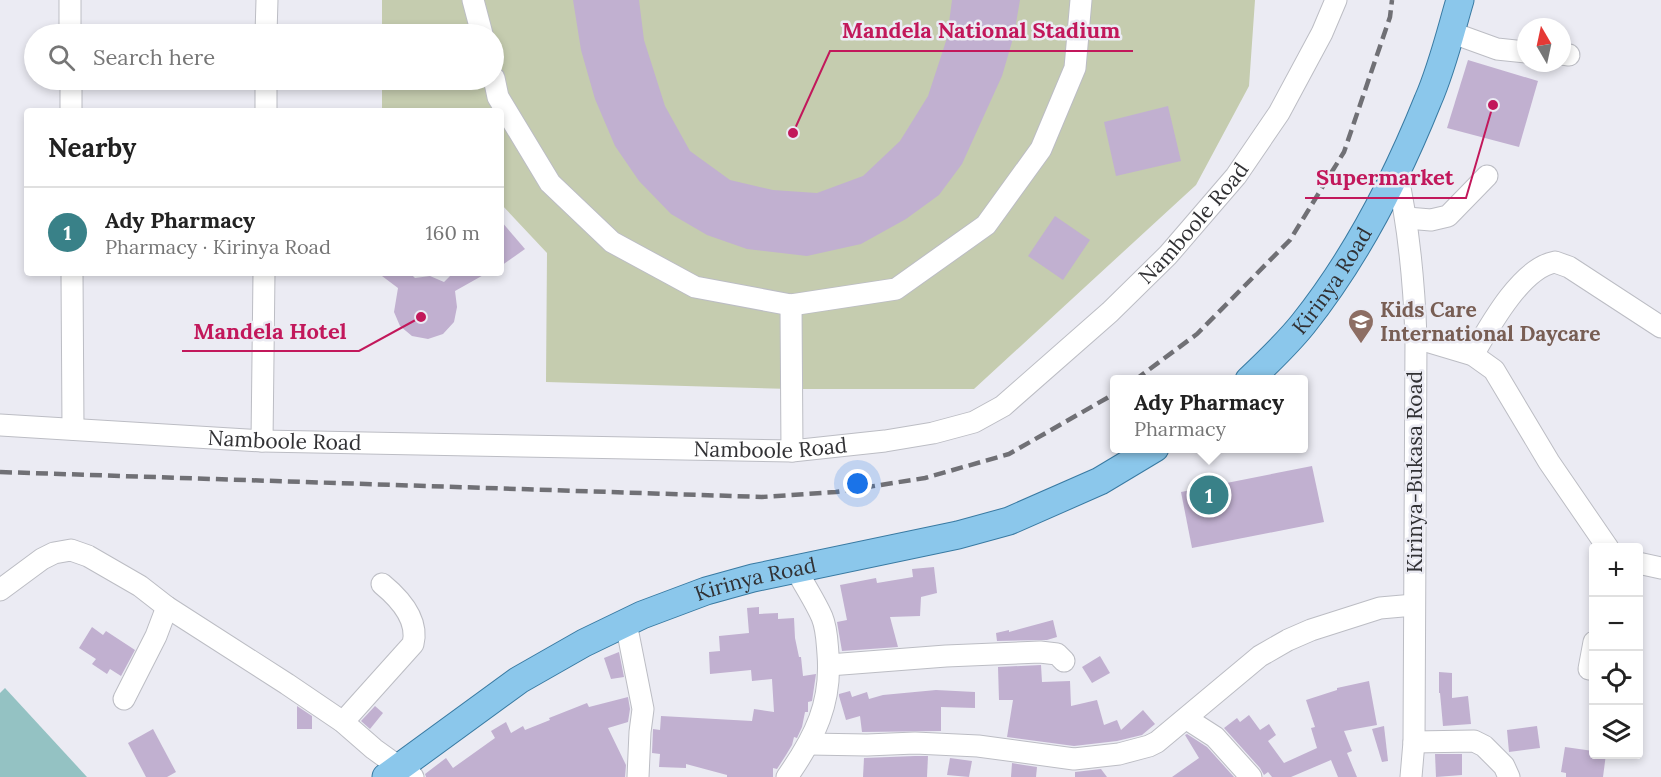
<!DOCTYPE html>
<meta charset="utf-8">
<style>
:root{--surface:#fff;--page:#f6f6f6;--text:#222;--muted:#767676;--line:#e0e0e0;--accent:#398188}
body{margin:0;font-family:Lora,serif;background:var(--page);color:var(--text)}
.controls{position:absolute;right:18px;bottom:18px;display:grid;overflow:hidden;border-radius:6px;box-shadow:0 3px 9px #0003}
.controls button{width:54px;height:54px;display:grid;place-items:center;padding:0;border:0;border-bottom:2px solid var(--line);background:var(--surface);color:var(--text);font:30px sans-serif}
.compass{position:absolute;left:1517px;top:18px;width:54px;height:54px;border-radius:50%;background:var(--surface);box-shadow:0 3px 9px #0003;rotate:351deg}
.you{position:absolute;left:858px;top:484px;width:21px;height:21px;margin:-15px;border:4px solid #fff;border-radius:50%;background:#1a73e8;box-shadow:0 0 0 9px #1a73e833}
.badge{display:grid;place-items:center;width:39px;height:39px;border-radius:50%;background:var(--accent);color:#fff;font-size:20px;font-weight:700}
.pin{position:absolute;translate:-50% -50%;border:3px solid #fff;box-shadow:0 2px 6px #0006}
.popup{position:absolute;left:1110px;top:375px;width:198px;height:78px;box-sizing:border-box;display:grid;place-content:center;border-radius:6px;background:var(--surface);filter:drop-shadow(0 2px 4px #0005);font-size:20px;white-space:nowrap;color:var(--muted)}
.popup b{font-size:22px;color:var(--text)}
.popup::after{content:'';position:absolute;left:50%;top:100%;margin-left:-12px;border:12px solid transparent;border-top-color:var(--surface)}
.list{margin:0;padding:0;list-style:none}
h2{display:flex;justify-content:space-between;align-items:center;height:78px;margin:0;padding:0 24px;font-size:26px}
h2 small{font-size:20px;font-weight:400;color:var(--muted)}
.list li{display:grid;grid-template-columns:39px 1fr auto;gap:18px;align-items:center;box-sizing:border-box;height:90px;padding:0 24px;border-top:2px solid var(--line)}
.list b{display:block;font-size:22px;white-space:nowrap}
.list p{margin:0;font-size:20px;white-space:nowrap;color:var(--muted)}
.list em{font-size:20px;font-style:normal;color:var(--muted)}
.icon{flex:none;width:33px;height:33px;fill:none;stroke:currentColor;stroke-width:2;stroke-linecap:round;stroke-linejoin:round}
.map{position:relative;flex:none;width:1661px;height:777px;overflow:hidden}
.search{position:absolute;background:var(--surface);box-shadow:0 3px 9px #0003;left:24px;top:24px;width:480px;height:66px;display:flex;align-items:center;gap:15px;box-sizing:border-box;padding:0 21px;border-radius:33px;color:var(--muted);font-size:22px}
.panel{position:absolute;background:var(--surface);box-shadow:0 3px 9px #0003;left:24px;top:108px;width:480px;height:168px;border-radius:6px}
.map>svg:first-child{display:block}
</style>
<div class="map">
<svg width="1661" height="777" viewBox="0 0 1661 777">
<rect width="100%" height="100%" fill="#ebebf3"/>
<polygon fill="#c5ccaf" points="382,0 1255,0 1249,86 1196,185 974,389 792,389 546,382 547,253 501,204 501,111 382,111 382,80 494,80 494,34 382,34"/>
<polygon fill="#94c2c3" points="5,688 87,777 0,777 0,693"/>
<g fill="#c1b0d0">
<polygon points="573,0 639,0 644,40 665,106 690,151 730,180 773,190 817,193 863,176 900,141 928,96 947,38 952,0 1020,0 1014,35 1002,76 962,164 939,195 906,219 861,244 807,256 747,249 707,235 671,214 639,181 615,146 595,99 581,50"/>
<polygon points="1468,60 1538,81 1519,147 1447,128"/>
<polygon points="1168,106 1181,161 1116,176 1104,122"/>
<polygon points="1055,216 1090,240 1063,280 1028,256"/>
<polygon points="501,221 525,249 501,266"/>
<polygon points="378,273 410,273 415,278 430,276 444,282 453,273 487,273 455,291 457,307 454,322 443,334 428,339 412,336 400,326 394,312 398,288"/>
<polygon points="1312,466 1324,522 1192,548 1181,492"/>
<polygon points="934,567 937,593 921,597 920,616 890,617 898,647 842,651 837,622 847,620 840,585 876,578 877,583 913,577 912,569"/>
<polygon points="759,607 759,614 778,613 778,619 794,618 795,638 799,657 801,657 803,676 816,674 812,701 808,702 808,712 805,712 802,727 797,738 794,737 792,745 786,755 777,769 773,768 773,777 727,777 727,775 686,764 686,768 659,767 660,754 652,753 653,729 660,730 661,716 752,721 754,709 774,712 772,679 752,681 751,670 710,674 709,652 720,651 719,636 749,633 747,608"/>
<polygon points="1053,620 1057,637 1047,640 997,641 996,633 1009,630 1009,632"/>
<polygon points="92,627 103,635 106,631 135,650 121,676 110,669 107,674 92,664 96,659 79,648"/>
<polygon points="619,652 624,677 611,679 604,658"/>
<polygon points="1100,656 1110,673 1092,683 1082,667"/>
<polygon points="1041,665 1042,682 1070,681 1071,706 1097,700 1104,725 1117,720 1121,730 1143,710 1155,724 1142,735 1117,741 1074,746 1007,737 1013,700 999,700 998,667"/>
<polygon points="1439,672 1452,673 1452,698 1468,696 1471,724 1443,726 1440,693 1439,693"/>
<polygon points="1369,681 1377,725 1344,731 1352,751 1347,753 1357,777 1338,777 1331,760 1291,777 1272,777 1268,772 1264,775 1260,768 1224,728 1237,718 1240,722 1249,715 1260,730 1269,724 1276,735 1268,741 1284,763 1317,748 1311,728 1315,727 1306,700 1337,690 1337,688"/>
<polygon points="936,690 975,692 975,708 941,707 941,731 862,732 860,716 846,720 839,696 839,694 850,691 852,697 867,692 869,699 883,695"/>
<polygon points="628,697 630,709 628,722 608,728 626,765 625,777 426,777 425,774 446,758 453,768 495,738 491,731 506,722 511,733 523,726 525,730 550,720 549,718 587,703 589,707"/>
<polygon points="297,706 312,716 312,729 297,729"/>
<polygon points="375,706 383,713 370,729 361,721"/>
<polygon points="1384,726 1388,761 1382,762 1372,729"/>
<polygon points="1537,726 1540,748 1509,752 1507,730"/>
<polygon points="153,729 176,772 167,777 146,777 128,743"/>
<polygon points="1187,734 1207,747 1234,777 1172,777 1199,758 1185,735"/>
<polygon points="1565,747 1593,751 1593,754 1606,754 1603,777 1566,777 1566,773 1561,772"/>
<polygon points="1435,754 1462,754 1462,775 1436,777"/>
<polygon points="915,756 928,756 927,777 863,777 864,758"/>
<polygon points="950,758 972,761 969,777 947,775"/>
<polygon points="1012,763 1037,767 1036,777 1011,777"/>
<polygon points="1101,769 1107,777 1075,777 1075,772"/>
</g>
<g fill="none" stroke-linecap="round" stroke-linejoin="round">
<defs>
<g id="minor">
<polyline points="70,0 70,34"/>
<polyline points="473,0 482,34"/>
<polyline points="1450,32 1497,49 1526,52"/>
<polyline points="266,34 267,0"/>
<polyline points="1562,54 1569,55"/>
<polyline points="494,78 498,97 550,183 612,242 695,287 791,305 896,289 986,225 1041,149 1075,68 1081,0"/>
<polyline points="71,80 71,111"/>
<polyline points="266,111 266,80"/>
<path d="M 1396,169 C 1409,226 1414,280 1416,338 L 1414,742 L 1411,777"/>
<polyline points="1407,218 1431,220 1448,216 1487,176"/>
<polyline points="72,273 73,429"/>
<polyline points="791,305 792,451"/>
<polyline points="1416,338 1473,355 1494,370 1549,462 1608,548"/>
<path d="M 1473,355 C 1489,327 1521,268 1555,262 L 1569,267 L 1661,327"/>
<path id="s1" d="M 0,425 L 262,441 L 792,451 L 885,441 L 933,433 L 974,422 L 1003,406 L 1110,312 L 1168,255 L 1236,176 L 1279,113 L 1322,33 L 1336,0"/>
<polyline points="262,441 264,273"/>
<polyline points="1638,563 1661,568"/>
<polyline points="0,590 42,559 54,553 71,550 88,556 140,586 167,607 287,684 343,722 374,749 413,777"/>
<polyline points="626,623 643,709 640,732 638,777"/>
<polyline points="829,665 946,656 1040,652 1057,654 1064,661"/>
<polyline points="1589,669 1594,642"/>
<polyline points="124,699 156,636 167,607"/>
<polyline points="1187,719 1215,737 1251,777"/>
<path d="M 343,722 L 413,644 C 419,620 399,598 382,584"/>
<polyline points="1414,742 1474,741 1484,746 1504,766 1509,777"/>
<polyline points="809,744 867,745 915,743 978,746 1074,759 1119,754 1149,746 1157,742 1260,656 1288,640 1311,630 1380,608 1414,605"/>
<path d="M 787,777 C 815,737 832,703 828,654 C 827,642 827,629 822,617 C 815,601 804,585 796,569"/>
</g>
<g id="major">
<path id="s2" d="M 1249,380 C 1268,362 1287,344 1303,324 C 1355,259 1397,177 1428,100 C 1442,68 1450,34 1460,0"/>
<path id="s3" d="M 386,777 L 519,680 L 584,643 L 642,615 L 706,591 L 753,578 L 958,535 L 1009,521 L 1100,481 L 1155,448"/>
</g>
</defs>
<use href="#minor" stroke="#bcbdc4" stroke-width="23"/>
<use href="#major" stroke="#397aa2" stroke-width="29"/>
<use href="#minor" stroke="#fff" stroke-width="21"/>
<use href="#major" stroke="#8bc7eb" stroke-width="27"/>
<g stroke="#707075" stroke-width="4.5" stroke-dasharray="12 6" stroke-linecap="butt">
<polyline points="1135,380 1197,334 1290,240 1344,152 1390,17 1392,0"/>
<polyline points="0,472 762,497 836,492 925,478 1009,454 1114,394"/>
</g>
</g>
<defs>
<symbol id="school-pin" viewBox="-11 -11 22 30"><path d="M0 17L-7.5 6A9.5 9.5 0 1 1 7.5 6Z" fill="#8d6e63" stroke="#ebebf3"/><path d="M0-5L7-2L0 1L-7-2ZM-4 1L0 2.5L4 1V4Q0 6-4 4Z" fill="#fff"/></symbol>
</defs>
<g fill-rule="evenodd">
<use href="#school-pin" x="1346" y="307" width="30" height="40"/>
</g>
<g text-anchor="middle" stroke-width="5" stroke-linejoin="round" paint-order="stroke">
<g font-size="21" fill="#313134" stroke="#ebebf3">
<text dy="7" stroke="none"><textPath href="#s1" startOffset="1275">Namboole Road</textPath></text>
<text dy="7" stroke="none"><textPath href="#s2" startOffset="130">Kirinya Road</textPath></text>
<text dy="7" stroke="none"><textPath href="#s1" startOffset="285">Namboole Road</textPath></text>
<text dy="7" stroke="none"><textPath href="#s1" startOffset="771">Namboole Road</textPath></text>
<text transform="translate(1415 472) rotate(-90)" y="7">Kirinya-Bukasa Road</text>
<text dy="7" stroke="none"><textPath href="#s3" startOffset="423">Kirinya Road</textPath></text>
</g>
<g font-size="21" font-weight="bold" fill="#785e54" stroke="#ebebf3" text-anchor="start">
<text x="1380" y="317">Kids Care<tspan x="1380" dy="24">International Daycare</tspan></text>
</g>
</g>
<path fill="none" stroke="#c2185b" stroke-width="2" d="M793 133L830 51H1133M1493 105L1466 198H1305M421 317L359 351H182"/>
<g fill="#c2185b" stroke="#ebebf3" stroke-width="2">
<circle cx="793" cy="133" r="6"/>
<circle cx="1493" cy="105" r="6"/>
<circle cx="421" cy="317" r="6"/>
</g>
<g font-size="22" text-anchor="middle" font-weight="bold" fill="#c2185b" stroke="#ebebf3" stroke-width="5" stroke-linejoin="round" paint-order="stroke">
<text x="981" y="38">Mandela National Stadium</text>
<text x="1385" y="185">Supermarket</text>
<text x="270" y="339">Mandela Hotel</text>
</g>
</svg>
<div class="controls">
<button>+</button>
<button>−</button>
<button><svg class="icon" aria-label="locate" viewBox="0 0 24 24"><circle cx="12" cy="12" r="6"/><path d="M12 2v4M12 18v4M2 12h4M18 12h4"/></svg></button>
<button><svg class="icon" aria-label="layers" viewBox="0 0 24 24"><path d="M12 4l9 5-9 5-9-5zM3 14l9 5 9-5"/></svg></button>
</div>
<svg class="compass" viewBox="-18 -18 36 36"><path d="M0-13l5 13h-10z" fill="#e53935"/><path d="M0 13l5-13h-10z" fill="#767676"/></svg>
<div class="you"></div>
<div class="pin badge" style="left:1209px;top:495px">1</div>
<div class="popup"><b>Ady Pharmacy</b>Pharmacy</div>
<div class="search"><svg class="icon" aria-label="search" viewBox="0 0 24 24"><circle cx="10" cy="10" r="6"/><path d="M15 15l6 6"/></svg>Search here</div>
<section class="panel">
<h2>Nearby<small></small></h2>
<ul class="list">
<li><span class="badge">1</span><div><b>Ady Pharmacy</b><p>Pharmacy · Kirinya Road</p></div><em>160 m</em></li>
</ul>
</section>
</div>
